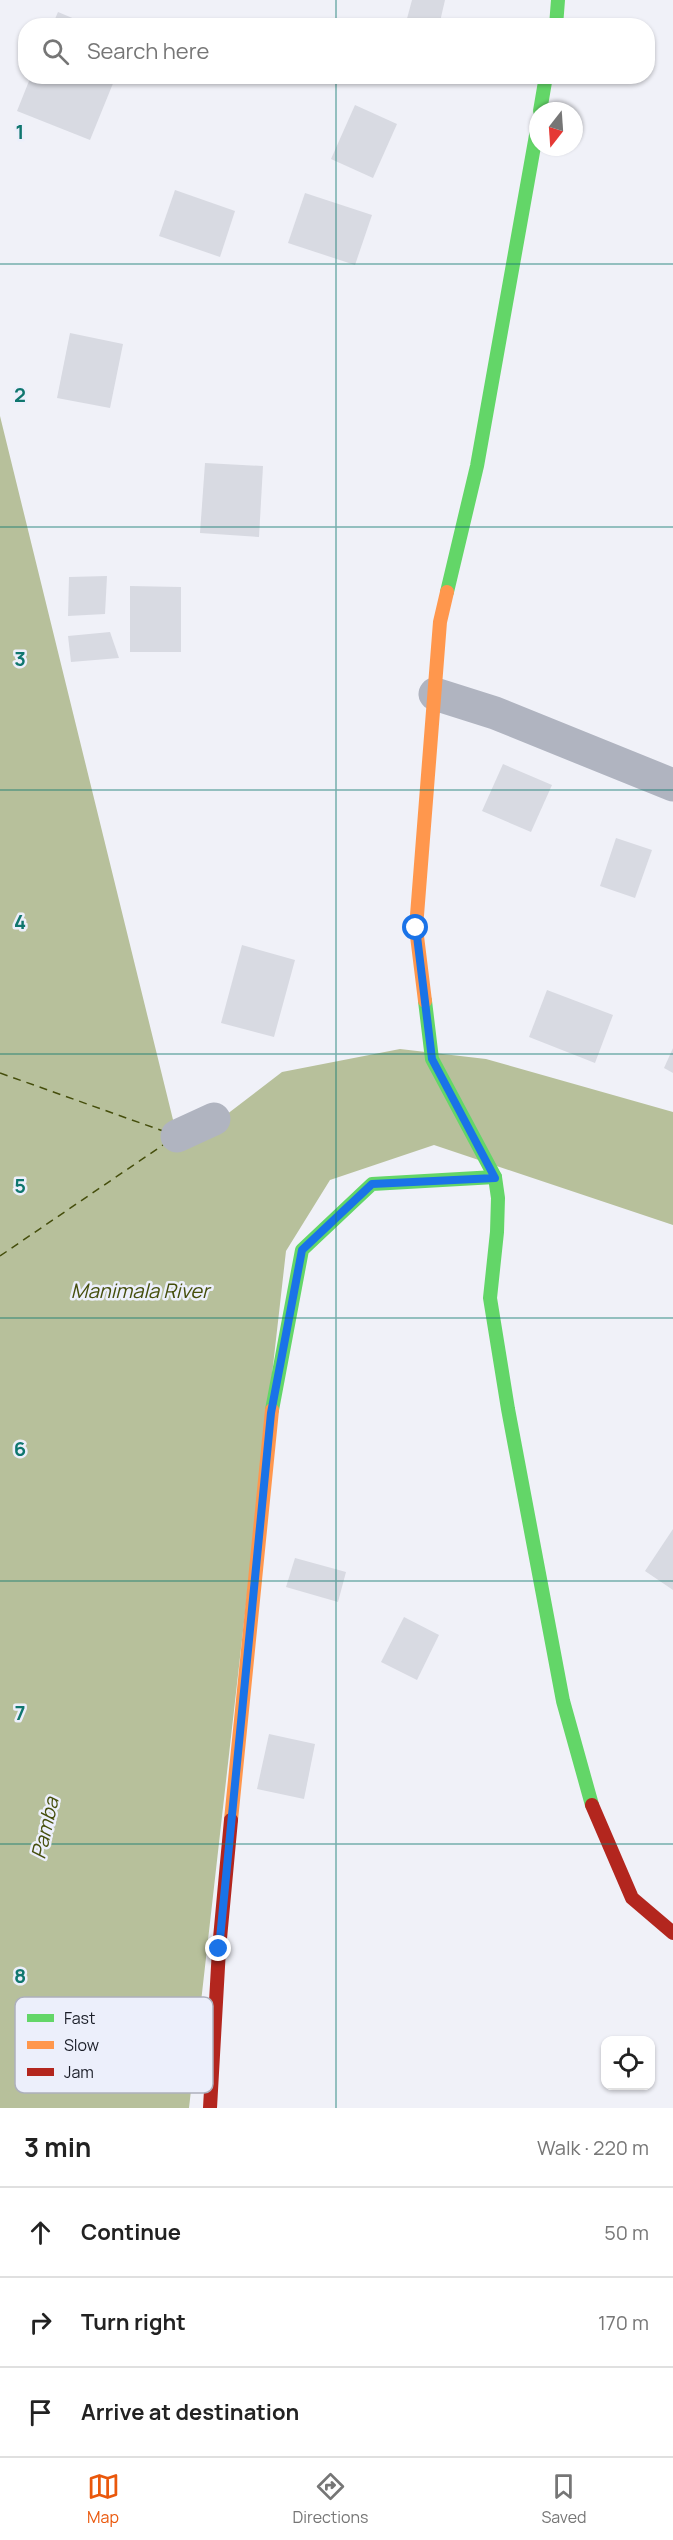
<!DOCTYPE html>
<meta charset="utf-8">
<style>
:root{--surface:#fff;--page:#f6f6f6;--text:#222;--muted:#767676;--line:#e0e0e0;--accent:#ea580c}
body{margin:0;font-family:Manrope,sans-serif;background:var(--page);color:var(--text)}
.controls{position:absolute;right:18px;bottom:18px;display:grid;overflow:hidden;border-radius:12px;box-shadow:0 2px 4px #0004}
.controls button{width:54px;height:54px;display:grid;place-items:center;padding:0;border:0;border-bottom:2px solid var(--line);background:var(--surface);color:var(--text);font:30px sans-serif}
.compass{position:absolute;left:529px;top:102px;width:54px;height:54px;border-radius:50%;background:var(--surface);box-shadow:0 2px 4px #0004;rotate:197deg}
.stop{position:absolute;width:18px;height:18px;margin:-14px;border:4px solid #1a73e8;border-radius:50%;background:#fff}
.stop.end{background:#1a73e8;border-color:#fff;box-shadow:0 2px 6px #0008}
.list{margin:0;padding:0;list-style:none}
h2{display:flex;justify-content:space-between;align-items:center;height:78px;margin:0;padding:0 24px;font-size:26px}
h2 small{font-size:20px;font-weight:400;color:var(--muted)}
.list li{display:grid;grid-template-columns:39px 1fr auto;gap:18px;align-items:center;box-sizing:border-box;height:90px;padding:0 24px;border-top:2px solid var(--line)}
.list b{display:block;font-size:22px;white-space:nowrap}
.list em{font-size:20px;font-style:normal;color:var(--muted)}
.icon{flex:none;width:33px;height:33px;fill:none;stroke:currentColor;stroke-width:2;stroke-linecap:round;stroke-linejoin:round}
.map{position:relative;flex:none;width:673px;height:2108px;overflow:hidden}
.search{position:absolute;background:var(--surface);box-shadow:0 2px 4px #0004;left:18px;right:18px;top:18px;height:66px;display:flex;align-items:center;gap:15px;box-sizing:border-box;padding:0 21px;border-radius:24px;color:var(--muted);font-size:22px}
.sheet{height:348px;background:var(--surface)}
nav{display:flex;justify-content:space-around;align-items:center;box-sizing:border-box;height:84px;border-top:2px solid var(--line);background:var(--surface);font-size:16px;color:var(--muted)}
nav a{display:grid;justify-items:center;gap:3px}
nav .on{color:var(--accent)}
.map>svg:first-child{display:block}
</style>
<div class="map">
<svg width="673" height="2108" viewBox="0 0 673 2108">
<rect width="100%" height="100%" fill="#f0f1f8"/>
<polygon fill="#b7c09b" points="0,416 177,1136 188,1144 282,1072 400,1049 486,1059 673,1112 673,1225 434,1145 330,1180 286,1251 189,2108 0,2108"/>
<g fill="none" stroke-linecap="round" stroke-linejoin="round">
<g stroke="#454e0c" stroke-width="1.5" stroke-dasharray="8 6" stroke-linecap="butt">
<polyline points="0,1073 163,1131"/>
<polyline points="0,1256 163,1145"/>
</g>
</g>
<g fill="#d8dae2">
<polygon points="412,0 445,0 439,26 405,26"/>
<polygon points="58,12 89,25 89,26 52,26"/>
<polygon points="31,76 116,76 90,140 17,111"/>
<polygon points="355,105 397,124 373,178 331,159"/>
<polygon points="175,190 235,211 220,257 159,236"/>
<polygon points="305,193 372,215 355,265 288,243"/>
<polygon points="70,333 123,344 110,408 57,398"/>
<polygon points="205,463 263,466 259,537 200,533"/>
<polygon points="107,576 105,614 68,616 69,577"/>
<polygon points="130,586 181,587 181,652 130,652"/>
<polygon points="110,632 119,658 71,662 68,636"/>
<polygon points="503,764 552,785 531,832 482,811"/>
<polygon points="616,838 652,850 635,898 600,886"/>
<polygon points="242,945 295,960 274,1037 221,1023"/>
<polygon points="547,990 613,1015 595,1063 529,1037"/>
<polygon points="673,1048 673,1073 664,1068"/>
<polygon points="673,1529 673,1590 645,1571"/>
<polygon points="295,1558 346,1572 338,1602 286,1587"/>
<polygon points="404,1617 439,1635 417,1680 381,1662"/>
<polygon points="269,1734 315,1744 304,1799 257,1789"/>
</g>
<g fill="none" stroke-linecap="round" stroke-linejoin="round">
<g stroke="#b0b4c0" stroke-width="33">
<polyline points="435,694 495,713 673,785"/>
<polyline points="177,1136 214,1119"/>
</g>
<g stroke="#63d668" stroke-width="14">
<polyline points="556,26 558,0"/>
<polyline points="540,111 546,76"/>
<polyline points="447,592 477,466 538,124"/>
<polyline points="425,1001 432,1059 495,1177 498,1198 497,1232 490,1298 508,1409 563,1701 592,1805"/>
<polyline points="272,1410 302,1250 372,1184 495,1177"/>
</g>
<g stroke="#ff974d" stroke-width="14">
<polyline points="425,1001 416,928 440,622 447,592"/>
<polyline points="231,1820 272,1410"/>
</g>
<g stroke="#b3261e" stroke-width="14">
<polyline points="592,1805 632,1898 673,1933"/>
<polyline points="210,2108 219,1949 231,1820"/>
</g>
</g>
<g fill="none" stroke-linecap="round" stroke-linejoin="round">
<polyline stroke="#1a73e8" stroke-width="8" points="219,1949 271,1413 302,1250 372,1184 495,1178 432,1059 416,928"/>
</g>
<path fill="none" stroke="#0f766e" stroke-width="1.5" stroke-opacity="0.55" d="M 336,0 L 336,26M 336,76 L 336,2108M 0,264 L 673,264M 0,527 L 673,527M 0,790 L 673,790M 0,1054 L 673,1054M 0,1318 L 673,1318M 0,1581 L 673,1581M 0,1844 L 673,1844"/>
<g text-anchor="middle" stroke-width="5" stroke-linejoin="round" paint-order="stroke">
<g font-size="20" font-style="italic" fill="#454e0c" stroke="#eceffb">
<text x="140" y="1298">Manimala River</text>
<text transform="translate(45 1828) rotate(-77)" y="7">Pamba</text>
</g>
</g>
<rect x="15" y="1997" width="198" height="96" rx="9" fill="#eceffb" stroke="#adb0bc" stroke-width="1.5"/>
<rect x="27" y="2014" width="27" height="8" fill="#63d668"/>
<rect x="27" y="2041" width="27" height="8" fill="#ff974d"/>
<rect x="27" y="2068" width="27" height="8" fill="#b3261e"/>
<g font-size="16" fill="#1b1e28">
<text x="64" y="2024">Fast</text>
<text x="64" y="2051">Slow</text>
<text x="64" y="2078">Jam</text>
</g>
<g font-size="20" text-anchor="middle" font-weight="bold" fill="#0f766e" stroke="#eceffb" stroke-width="5" stroke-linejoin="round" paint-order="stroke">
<text x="20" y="139">1</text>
<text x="20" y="402">2</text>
<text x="20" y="666">3</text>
<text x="20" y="929">4</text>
<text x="20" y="1193">5</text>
<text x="20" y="1456">6</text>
<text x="20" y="1720">7</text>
<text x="20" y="1983">8</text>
</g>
</svg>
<div class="controls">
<button><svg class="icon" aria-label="locate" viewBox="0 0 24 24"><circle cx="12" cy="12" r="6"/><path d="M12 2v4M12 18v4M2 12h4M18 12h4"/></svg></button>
</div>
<svg class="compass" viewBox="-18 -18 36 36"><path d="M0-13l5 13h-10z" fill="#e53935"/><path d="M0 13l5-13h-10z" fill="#767676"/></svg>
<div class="stop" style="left:416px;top:928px"></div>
<div class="stop end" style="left:219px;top:1949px"></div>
<div class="search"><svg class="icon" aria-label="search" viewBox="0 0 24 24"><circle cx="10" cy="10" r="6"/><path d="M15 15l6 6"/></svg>Search here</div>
</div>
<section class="sheet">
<h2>3 min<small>Walk · 220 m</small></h2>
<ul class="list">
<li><svg class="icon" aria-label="ahead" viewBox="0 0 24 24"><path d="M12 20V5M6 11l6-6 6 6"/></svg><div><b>Continue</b></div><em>50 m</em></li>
<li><svg class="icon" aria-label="right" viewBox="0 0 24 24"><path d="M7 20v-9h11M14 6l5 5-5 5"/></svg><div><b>Turn right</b></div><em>170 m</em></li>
<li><svg class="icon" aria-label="arrive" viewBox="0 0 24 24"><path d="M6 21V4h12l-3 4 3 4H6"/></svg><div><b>Arrive at destination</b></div></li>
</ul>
</section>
<nav>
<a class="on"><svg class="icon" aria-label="map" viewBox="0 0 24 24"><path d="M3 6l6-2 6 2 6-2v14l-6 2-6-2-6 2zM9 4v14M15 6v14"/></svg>Map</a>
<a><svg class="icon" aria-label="directions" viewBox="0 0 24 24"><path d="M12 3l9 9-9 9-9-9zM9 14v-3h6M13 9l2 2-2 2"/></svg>Directions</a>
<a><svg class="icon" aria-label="saved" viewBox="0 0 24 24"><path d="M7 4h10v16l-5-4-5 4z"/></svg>Saved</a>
</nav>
